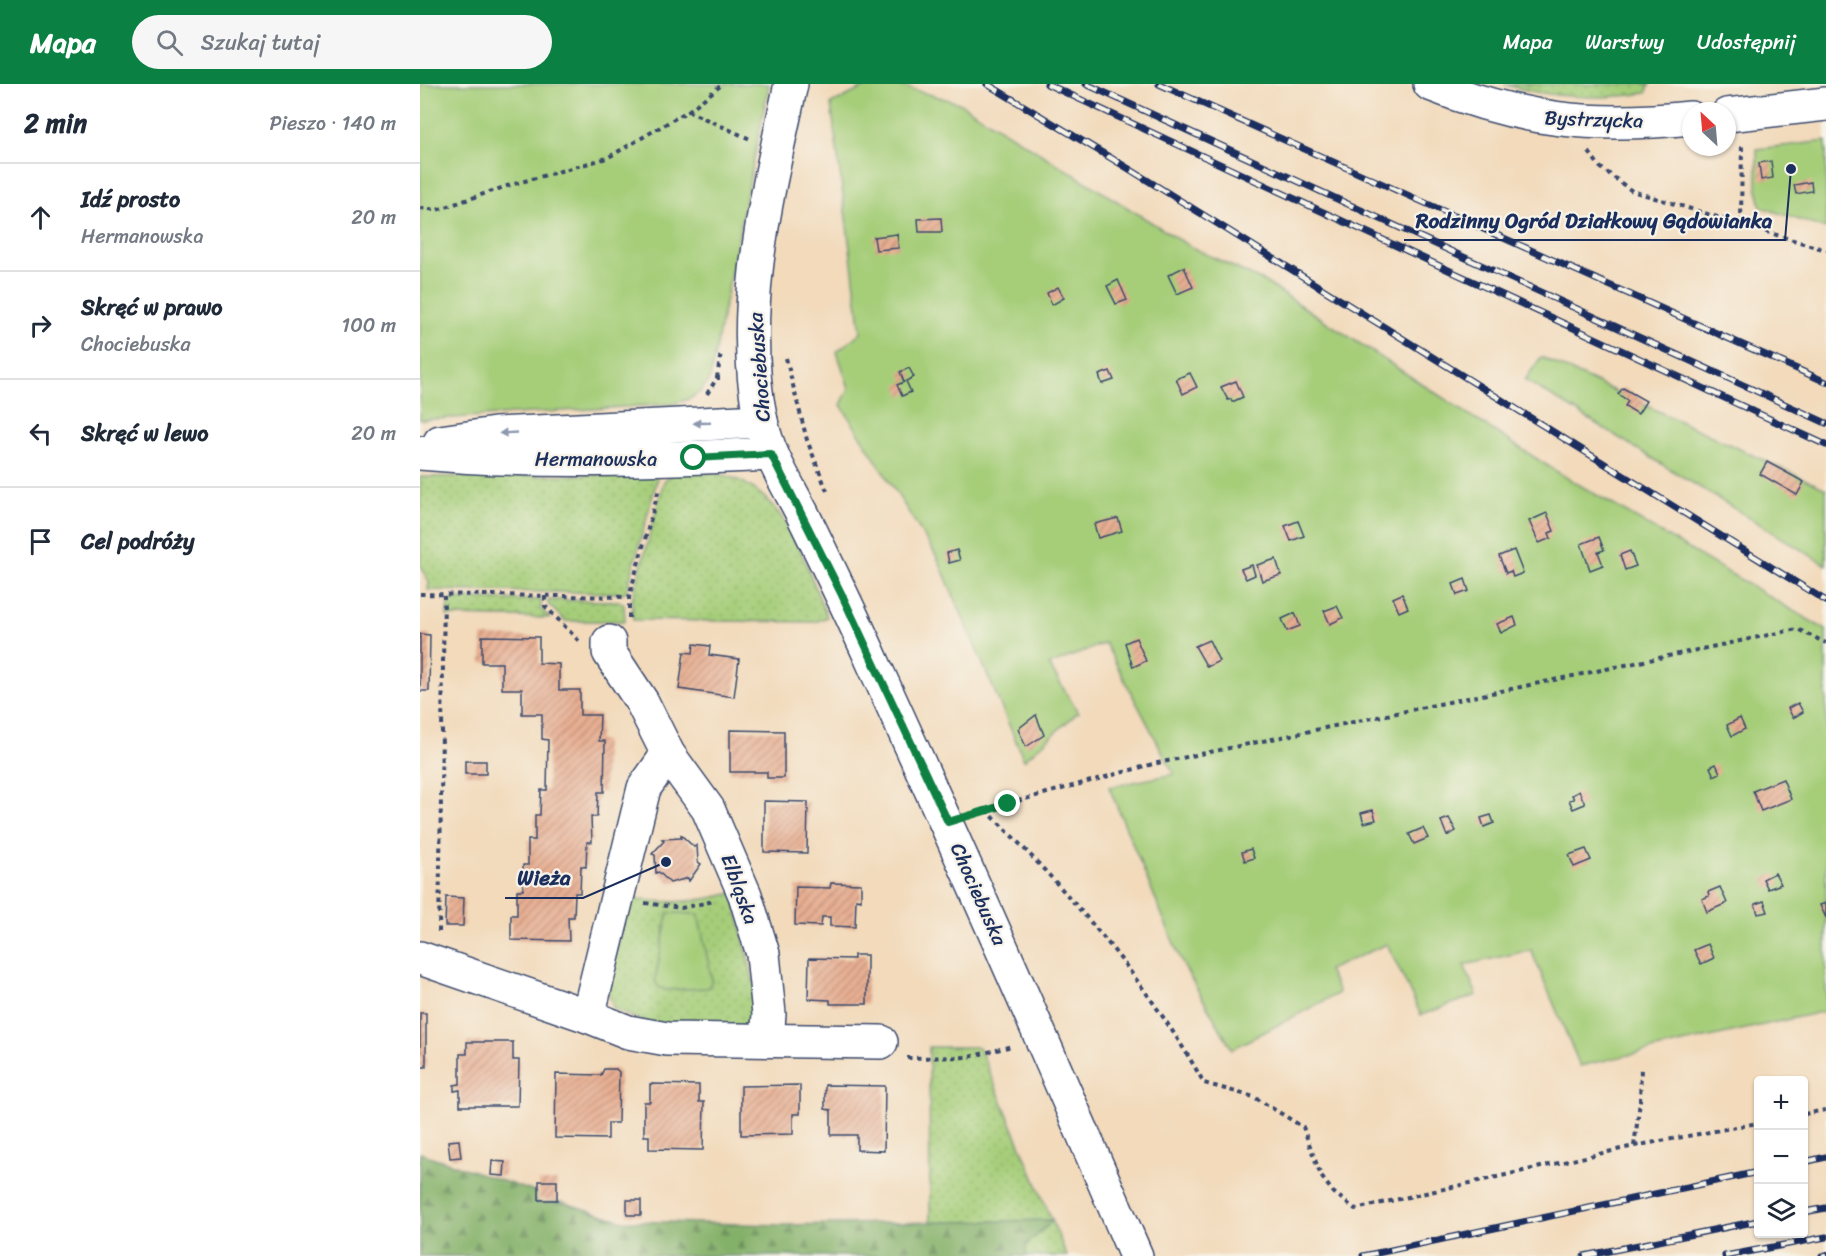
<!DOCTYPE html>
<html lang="pl">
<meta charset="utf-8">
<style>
:root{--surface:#fff;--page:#f6f6f7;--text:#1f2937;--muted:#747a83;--line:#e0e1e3;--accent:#0b8043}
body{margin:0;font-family:Sriracha,sans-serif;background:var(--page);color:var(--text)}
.controls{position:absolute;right:18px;bottom:18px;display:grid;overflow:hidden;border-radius:6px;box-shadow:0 2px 4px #0004}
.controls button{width:54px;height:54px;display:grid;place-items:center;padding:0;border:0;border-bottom:2px solid var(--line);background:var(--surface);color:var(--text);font:30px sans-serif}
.compass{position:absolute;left:1262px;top:18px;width:54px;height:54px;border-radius:50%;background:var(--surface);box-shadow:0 2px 4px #0004;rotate:334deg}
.stop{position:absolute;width:18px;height:18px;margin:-14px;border:4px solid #0b8043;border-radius:50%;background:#fff}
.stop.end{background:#0b8043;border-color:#fff;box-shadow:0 2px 6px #0008}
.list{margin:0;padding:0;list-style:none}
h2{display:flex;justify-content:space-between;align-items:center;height:78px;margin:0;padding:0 24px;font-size:26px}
h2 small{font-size:20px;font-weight:400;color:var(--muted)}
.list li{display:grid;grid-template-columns:39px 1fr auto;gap:18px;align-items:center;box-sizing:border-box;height:108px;padding:0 24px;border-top:2px solid var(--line)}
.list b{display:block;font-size:22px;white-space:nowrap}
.list p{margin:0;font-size:20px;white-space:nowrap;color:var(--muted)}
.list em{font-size:20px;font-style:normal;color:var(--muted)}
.icon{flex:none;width:33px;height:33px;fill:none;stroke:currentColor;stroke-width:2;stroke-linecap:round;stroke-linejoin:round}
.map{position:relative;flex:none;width:1406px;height:1172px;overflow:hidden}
header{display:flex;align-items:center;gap:36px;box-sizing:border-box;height:84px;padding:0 30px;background:var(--accent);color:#fff}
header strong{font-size:28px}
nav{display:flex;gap:33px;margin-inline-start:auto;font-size:21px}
.search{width:420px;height:54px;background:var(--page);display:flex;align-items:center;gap:15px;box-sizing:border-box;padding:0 21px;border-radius:33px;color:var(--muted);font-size:22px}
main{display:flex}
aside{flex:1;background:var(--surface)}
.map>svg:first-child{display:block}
</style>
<header>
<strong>Mapa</strong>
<div class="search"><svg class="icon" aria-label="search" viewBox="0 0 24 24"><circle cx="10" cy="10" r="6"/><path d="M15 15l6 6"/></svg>Szukaj tutaj</div>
<nav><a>Mapa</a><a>Warstwy</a><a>Udostępnij</a></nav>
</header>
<main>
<aside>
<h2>2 min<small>Pieszo · 140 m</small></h2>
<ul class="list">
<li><svg class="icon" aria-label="ahead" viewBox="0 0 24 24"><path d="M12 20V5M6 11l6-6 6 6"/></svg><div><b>Idź prosto</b><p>Hermanowska</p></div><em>20 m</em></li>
<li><svg class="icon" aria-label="right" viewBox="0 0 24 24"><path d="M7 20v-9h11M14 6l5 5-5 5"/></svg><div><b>Skręć w prawo</b><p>Chociebuska</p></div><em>100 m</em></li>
<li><svg class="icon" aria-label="left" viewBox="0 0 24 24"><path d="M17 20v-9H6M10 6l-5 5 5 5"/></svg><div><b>Skręć w lewo</b></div><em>20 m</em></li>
<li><svg class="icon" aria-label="arrive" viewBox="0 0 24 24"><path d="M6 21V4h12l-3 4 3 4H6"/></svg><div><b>Cel podróży</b></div></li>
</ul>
</aside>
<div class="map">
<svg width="1406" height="1172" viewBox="0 0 1406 1172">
<defs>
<pattern id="grass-dots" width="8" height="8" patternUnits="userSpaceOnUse" patternTransform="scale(1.5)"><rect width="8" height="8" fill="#a6ce79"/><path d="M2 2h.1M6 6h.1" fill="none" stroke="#8eb16b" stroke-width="1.8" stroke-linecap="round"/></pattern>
<pattern id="forest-firs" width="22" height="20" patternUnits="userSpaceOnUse" patternTransform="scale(1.5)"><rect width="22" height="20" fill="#84b169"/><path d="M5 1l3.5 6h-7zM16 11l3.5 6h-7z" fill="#6b905a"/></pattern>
<pattern id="building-hatch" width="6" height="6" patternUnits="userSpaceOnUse" patternTransform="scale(1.5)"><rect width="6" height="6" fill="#e8af92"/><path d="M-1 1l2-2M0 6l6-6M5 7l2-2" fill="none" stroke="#bb8f7a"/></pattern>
</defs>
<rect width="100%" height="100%" fill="#f7f3e8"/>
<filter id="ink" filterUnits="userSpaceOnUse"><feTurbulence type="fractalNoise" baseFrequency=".0167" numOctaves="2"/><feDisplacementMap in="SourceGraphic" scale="12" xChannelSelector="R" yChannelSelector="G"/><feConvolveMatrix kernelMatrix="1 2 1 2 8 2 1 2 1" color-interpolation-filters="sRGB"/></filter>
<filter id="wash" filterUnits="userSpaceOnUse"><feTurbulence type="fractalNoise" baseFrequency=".008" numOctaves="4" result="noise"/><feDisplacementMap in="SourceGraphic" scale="24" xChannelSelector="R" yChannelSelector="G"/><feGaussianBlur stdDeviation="1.35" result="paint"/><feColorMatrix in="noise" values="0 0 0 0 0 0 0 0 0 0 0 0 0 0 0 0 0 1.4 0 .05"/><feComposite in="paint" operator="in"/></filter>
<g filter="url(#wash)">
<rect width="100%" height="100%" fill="#f2dabb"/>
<g fill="url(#grass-dots)" stroke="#607e6c" stroke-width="1.5">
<path d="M 1084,0 L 1230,0 L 1226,9 C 1181,16 1128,14 1084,0 Z"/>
<path d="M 254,389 C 268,389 285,387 299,390 C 368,405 383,477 407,533 L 395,538 L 213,536 L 212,516 L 244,397 Z"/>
<polygon points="235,390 237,396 207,506 203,509 8,506 9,498 0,482 0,393"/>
<polygon points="33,515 121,516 121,525 130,534 27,532 28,519"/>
<polygon points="128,516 199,517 204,521 205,537 145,537 128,520"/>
<path d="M 313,809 L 340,925 L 329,942 L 248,948 L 194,925 L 187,907 L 208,814 C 249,820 273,819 313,809 Z"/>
<polygon points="509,963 559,963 647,1172 606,1172 606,1161 632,1136 510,1139"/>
</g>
<polygon fill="url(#forest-firs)" stroke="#507064" stroke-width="1.5" points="0,1069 115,1108 117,1119 142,1118 203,1137 365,1141 633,1136 606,1161 606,1172 0,1172"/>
<g fill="#a6ce79" stroke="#607e6c" stroke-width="1.5">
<path d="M 0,0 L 349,0 L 290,294 C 281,312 269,316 251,320 L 0,336 Z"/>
<polygon points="451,0 474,0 539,19 771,163 845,198 1134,386 1406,546 1406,927 1160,982 1111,866 1044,881 1057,911 1001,931 967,860 908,886 919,909 812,965 762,879 689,703 754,690 685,559 629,581 658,628 604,676 517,473 421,321 429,304 417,268 441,248 411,20"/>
<polygon points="1406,57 1406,145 1341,123 1337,105 1337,65"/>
<polygon points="1121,273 1406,405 1406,481 1105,296"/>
<polygon points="248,829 278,830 292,896 288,904 245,906 238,903 235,896"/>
</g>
<g id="blocks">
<g fill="url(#building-hatch)">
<polygon points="1351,77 1353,94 1341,96 1339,79"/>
<polygon points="1391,98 1392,107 1376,110 1374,101"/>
<polygon points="521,134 522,148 499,148 498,135"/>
<polygon points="477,150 479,164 456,166 454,153"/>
<polygon points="764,183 773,203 757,210 748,191"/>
<polygon points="698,196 707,216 696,220 687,202"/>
<polygon points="638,203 644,214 632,221 627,209"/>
<polygon points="489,284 494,293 486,297 491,308 482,312 477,301 484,298 480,288"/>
<polygon points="690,287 694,296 682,300 679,291"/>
<polygon points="770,289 777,303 763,310 756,295"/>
<polygon points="816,297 823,313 812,318 811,315 808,316 801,303"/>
<polygon points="1203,304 1226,317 1218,330 1205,322 1208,317 1198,310"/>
<polygon points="1347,378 1384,398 1377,411 1340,390"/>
<polygon points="1127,429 1134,447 1129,449 1131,454 1119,459 1109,437"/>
<polygon points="698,434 702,447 678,454 674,440"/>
<polygon points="878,437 884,452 871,457 865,442"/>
<polygon points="1179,453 1184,466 1178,468 1183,481 1170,486 1161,460"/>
<polygon points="537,466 540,476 529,479 527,469"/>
<polygon points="1094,466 1103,489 1093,493 1091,487 1086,489 1079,472"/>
<polygon points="1210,467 1216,482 1205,486 1200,471"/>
<polygon points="856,475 861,491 842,497 837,481"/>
<polygon points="832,481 835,491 826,495 821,485"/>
<polygon points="1045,495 1049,507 1037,511 1033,500"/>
<polygon points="982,510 988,524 979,528 973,514"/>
<polygon points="917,522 923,534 910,540 904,527"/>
<polygon points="875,529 880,542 867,547 862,535"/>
<polygon points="1094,533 1097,541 1081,549 1077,540"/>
<polygon points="0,550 10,551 9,607 0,607"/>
<polygon points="62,552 119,553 119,579 139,580 139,606 160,606 160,631 180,631 179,657 185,657 184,708 178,708 177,733 171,733 172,758 167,758 166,783 161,782 160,809 155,809 154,833 148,833 149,857 91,856 91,831 97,831 97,806 103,806 103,781 108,781 108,756 115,756 115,731 120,731 121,706 127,706 128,656 122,655 122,630 102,630 102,605 82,605 82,579 62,579"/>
<polygon points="716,554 726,577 713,583 705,559"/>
<polygon points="789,556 799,577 787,583 775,562"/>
<polygon points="274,560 290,562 289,571 319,575 314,613 259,605 264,568 273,569"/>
<polygon points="1378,619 1383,628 1373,634 1368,624"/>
<polygon points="616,631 624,651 606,663 598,645"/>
<polygon points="1320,634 1325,645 1312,652 1307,641"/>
<polygon points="310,646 364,647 364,694 347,694 347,688 310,688"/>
<rect x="45" y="677" width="21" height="13"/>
<polygon points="1296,680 1300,689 1294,692 1290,683"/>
<polygon points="1363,695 1371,715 1341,727 1333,707"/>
<polygon points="1159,707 1165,720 1153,725 1149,716 1154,715 1152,711"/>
<polygon points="344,717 388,718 387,769 344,768"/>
<polygon points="953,726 956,736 944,739 941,729"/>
<polygon points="1071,731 1074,739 1064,743 1061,734"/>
<polygon points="1029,734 1036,747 1027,752 1021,737"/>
<polygon points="1003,744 1008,754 994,760 989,750"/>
<polygon points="261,751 274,763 277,761 278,778 281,780 269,797 268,794 250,799 239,788 236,789 235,771 232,770 244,757 242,755 261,754"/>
<polygon points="831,765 834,774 825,777 822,768"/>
<polygon points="1166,765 1171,776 1154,783 1149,771"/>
<polygon points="1355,789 1361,800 1348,805 1343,795"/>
<polygon points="411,799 441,800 441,816 436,815 435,843 410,842 410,833 402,833 401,842 375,841 376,803 410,804"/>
<polygon points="1300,803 1307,819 1287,828 1282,815 1289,812 1288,808"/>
<polygon points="26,813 44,814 43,842 25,842"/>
<polygon points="1344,817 1348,828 1338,830 1335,820"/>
<polygon points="1406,819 1406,834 1400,821"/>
<polygon points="1288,860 1294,874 1281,880 1274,866"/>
<polygon points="434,871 447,871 447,920 410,920 410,916 388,915 389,874 434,875"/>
<rect x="0" y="929" width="6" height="54"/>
<polygon points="47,958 93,958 93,976 99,976 98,1022 40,1022 40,1006 34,1007 34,1001 40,1000 40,970 47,970"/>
<polygon points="184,985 196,985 199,988 198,1039 188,1039 188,1055 135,1054 136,990 181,991"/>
<polygon points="230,1000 279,1001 279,1018 284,1018 283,1066 229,1065 229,1052 224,1052 224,1018 230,1018"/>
<polygon points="380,1001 380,1030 373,1030 373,1050 321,1051 321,1002"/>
<polygon points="405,1001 465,1002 464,1067 437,1066 437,1051 411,1051 411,1026 405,1025"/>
<polygon points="39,1056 41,1073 30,1074 28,1057"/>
<polygon points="72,1077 85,1078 84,1092 71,1091"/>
<rect x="119" y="1097" width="18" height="19"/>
<rect x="207" y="1116" width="14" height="15"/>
</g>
</g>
</g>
<g filter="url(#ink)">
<use href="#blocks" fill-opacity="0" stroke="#3b496c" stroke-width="1.5"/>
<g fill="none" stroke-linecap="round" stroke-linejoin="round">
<defs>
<g id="minor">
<path d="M 371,0 C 348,108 317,226 341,337 C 348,370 367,400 382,429 C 407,480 432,531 455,583 C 545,778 631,975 716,1172"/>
<path d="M 1010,0 C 1101,37 1174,44 1271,34"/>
<polyline points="1307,31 1406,20"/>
<polyline points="20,358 75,350 341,337"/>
<path d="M 0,369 C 117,379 234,376 351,370"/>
<polyline points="189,558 189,568 222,618 248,670 288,725 325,811 343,870 349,930 347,956"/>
<polyline points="0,874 168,932 208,948 247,955 461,958"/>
<polyline points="168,932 224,704 248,670"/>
</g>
</defs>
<use href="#minor" stroke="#3b496c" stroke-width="36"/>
<g stroke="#3b496c" stroke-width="4" stroke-dasharray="4.5 4.5" stroke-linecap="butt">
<polyline points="268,27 303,0"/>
<polyline points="1169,68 1180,83 1212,107 1406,166"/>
<polyline points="0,124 17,126 87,102 187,74 268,27 330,55"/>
<polyline points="1321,139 1322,59"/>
<polyline points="366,274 387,356 407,407"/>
<polyline points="297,294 301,268"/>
<polyline points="287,310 297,294 300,294"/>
<polyline points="0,510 209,513"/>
<polyline points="125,512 125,522 159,557"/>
<polyline points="209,534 209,513 239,405"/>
<path d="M 566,726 C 649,808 726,896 784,999 L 834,1013 L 883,1043 L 901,1092 L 913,1108 L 935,1125 L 1214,1062 L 1338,1039"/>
<polyline points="554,729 733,680 1377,545 1406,559"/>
<polyline points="225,819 261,824 294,817"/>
<polyline points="19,848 24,512"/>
<polyline points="487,974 549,973 592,962"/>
<polyline points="1384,1030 1406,1026"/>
<polyline points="1214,1062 1220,1018 1221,982"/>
</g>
<use href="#minor" stroke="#fff" stroke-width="33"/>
<defs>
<g id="rail">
<polyline points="567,0 706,83 1406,517"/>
<polyline points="627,0 1406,361"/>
<polyline points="666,0 1406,339"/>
<polyline points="739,0 1406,298"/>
<polyline points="1384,1078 1406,1073"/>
<polyline points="1384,1128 1406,1124"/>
<polyline points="943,1172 1338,1088"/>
<polyline points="1164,1172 1338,1137"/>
<polyline points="1305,1172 1406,1153"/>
<polyline points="1402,1172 1406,1171"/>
</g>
</defs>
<use href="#rail" stroke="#1b2f5e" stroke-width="7"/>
<use href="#rail" stroke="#f7f3e8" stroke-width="4.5" stroke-dasharray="14" stroke-linecap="butt"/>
</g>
<defs><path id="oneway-solid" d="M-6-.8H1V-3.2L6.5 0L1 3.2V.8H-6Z" transform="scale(1.5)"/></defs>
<g fill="#8d97ae">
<use href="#oneway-solid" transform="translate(282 339) rotate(178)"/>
<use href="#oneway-solid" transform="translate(88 349) rotate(177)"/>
</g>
</g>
<g fill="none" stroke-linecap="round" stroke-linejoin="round" filter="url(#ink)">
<polyline stroke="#0b8043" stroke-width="8" points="274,374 351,370 422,511 528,738 588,720"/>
</g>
<g text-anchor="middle" stroke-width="4.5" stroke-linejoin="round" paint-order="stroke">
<g font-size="20" fill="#1b2f5e" stroke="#f7f3e8">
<text transform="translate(1174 35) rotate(2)" y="7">Bystrzycka</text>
<text transform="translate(339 283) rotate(-94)" y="7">Chociebuska</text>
<text x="176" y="382">Hermanowska</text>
<text transform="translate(320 805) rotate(70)" y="7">Elbląska</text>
<text transform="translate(559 810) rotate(66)" y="7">Chociebuska</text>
</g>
</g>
<path fill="none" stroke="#1b2f5e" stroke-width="2" d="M1371 85L1365 156H984M246 778L163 814H85"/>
<g fill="#1b2f5e" stroke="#f7f3e8" stroke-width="2">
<circle cx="1371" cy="85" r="6"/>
<circle cx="246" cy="778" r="6"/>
</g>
<g font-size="21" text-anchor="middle" font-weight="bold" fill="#1b2f5e" stroke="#f7f3e8" stroke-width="4.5" stroke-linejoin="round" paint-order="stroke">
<text x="1174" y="144">Rodzinny Ogród Działkowy Gądowianka</text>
<text x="124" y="801">Wieża</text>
</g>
</svg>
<div class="controls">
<button>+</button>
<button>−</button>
<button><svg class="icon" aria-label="layers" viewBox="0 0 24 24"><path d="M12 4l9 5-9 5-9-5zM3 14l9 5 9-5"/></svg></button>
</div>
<svg class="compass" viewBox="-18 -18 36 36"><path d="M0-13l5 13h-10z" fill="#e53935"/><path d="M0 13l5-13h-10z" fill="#747a83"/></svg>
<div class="stop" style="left:274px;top:374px"></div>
<div class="stop end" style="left:588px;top:720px"></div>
</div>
</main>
